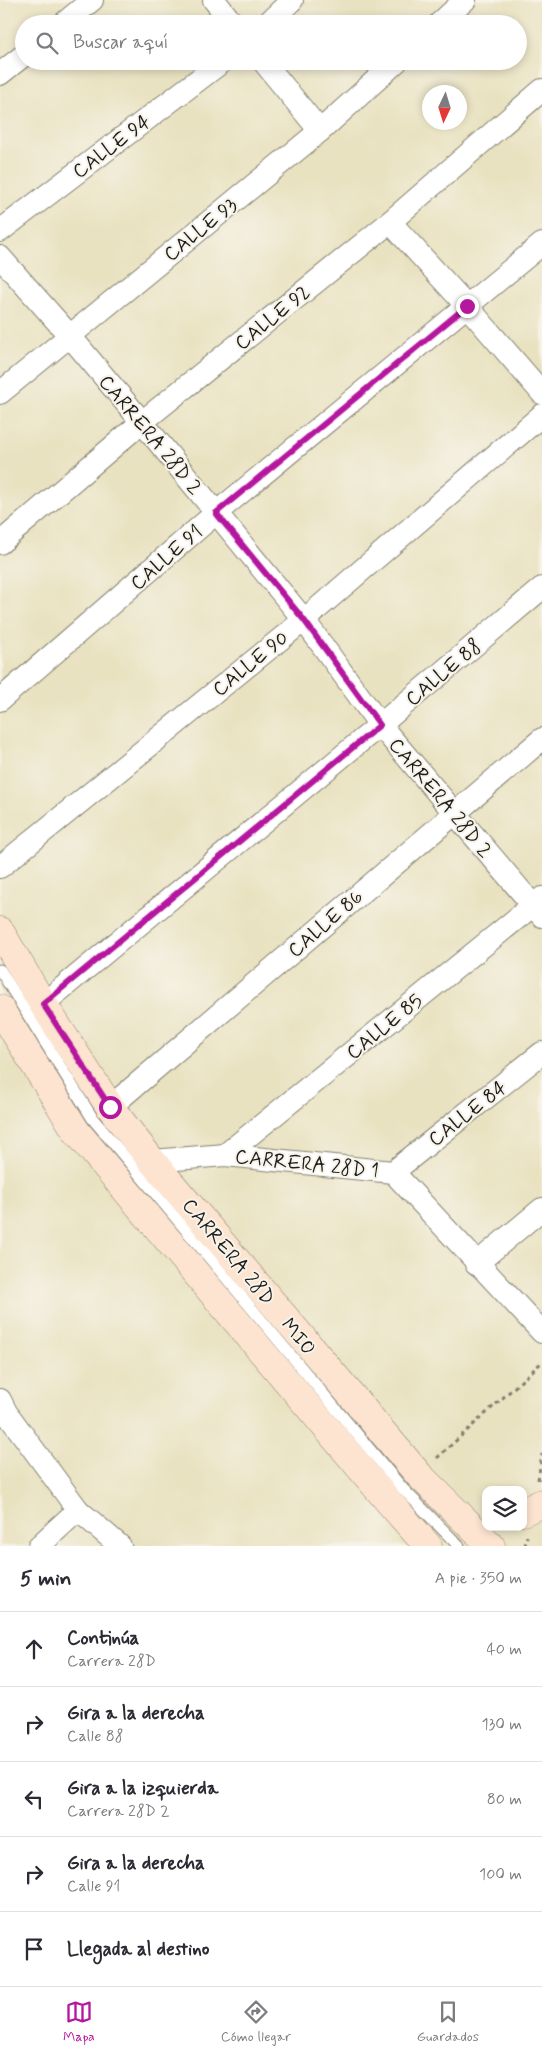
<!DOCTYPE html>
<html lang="es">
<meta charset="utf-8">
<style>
:root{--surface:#fff;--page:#f7f7f7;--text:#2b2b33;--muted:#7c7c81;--line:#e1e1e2;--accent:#b5179e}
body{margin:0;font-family:Mynerve,sans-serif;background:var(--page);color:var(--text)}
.controls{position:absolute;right:15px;bottom:15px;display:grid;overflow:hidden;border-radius:10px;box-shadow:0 2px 8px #0003}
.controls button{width:45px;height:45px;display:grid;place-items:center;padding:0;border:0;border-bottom:1px solid var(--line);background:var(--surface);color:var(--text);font:25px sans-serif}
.compass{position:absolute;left:422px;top:85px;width:45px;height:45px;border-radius:50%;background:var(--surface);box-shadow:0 2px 8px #0003;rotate:184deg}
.stop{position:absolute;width:15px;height:15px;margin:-11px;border:4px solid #b5179e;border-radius:50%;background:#fff}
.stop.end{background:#b5179e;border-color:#fff;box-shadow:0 1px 5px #0008}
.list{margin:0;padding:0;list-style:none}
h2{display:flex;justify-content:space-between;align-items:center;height:65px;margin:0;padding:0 20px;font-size:21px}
h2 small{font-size:16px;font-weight:400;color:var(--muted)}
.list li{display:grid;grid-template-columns:32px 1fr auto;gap:15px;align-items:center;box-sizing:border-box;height:75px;padding:0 20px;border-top:1px solid var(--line)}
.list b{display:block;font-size:19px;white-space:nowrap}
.list p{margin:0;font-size:16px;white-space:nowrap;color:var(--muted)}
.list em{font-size:16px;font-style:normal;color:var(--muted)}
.icon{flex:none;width:28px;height:28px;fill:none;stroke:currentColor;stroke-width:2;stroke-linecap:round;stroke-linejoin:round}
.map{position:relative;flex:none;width:542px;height:1546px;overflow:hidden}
.search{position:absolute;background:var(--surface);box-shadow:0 2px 8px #0003;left:15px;right:15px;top:15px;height:55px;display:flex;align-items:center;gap:12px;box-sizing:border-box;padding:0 18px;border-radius:28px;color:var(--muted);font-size:19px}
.sheet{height:440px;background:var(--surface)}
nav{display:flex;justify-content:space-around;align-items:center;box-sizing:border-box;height:70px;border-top:1px solid var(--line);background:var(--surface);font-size:14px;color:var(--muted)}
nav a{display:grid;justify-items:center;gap:2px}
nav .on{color:var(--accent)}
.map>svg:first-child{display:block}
</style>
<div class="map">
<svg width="542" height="1546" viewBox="0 0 542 1546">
<rect width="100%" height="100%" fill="#f7f3e8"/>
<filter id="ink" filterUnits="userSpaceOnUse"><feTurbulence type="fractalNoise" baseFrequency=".02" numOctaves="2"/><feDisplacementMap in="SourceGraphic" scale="10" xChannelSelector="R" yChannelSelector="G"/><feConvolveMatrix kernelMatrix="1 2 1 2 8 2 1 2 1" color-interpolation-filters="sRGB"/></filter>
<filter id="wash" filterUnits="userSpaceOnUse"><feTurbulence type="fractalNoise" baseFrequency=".0096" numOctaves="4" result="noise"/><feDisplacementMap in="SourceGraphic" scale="20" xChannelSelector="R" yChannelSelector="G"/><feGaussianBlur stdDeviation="1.12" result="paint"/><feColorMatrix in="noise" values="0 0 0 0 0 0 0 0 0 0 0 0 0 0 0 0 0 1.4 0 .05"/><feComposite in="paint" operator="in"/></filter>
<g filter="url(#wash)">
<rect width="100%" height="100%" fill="#e9e2c1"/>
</g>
<g filter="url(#ink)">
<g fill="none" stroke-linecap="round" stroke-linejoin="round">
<defs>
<polyline id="lane" points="0,970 93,1119 403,1489 459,1546"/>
<g id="street">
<polyline points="214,0 233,24"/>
<polyline points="63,24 92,0"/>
<polyline points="267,24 292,0"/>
<polyline points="439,24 465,0"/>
<polyline points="263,61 320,131"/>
<polyline points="0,74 24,55"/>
<polyline points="390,222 467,306 542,393"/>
<polyline points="0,231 223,61"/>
<polyline points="0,257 70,336 142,422 304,620 380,725 542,916"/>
<polyline points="0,393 320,131 397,61"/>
<polyline points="0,543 142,422 390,222 542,90"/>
<polyline points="0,700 216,513 542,244"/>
<polyline points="0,867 304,620 542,415"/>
<polyline points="43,1004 380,725 542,588"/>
<polyline points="110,1107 542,739"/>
<polyline points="225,1155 542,898"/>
<polyline points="152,1161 225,1155 393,1172 542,1332"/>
<polyline points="393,1172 542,1053"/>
<polyline points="476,1264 542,1209"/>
<polyline points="0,1400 6,1412 78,1510 120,1546"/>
<polyline points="39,1546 78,1510"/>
</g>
<g id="secondary">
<polyline points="0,931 43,1004 110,1107 152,1161 419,1475 491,1546"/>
<polyline points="0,1009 76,1131 389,1502 428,1546"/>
<polyline points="523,1512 542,1503"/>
</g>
</defs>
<use href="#lane" stroke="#827f6e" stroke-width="13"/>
<use href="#street" stroke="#827f6e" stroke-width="24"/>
<use href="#secondary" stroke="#827f6e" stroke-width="29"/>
<g stroke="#827f6e" stroke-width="3" stroke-dasharray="4 4" stroke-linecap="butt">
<polyline points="437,1458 542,1362"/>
<polyline points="538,1480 542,1454"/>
<polyline points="525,1546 527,1536"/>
</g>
<use href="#lane" stroke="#fff" stroke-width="11"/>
<use href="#street" stroke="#fff" stroke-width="22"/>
<use href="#secondary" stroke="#fde4d0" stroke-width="28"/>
</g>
</g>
<g fill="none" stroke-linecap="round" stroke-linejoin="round" filter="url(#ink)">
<polyline stroke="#b5179e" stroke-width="6" points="110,1107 43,1004 380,725 304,620 216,513 467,306"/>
</g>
<g text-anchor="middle" stroke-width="4" stroke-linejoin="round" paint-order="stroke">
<g font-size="20" fill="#1c1c1c" stroke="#f7f3e8">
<text transform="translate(111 146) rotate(-37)" y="7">CALLE 94</text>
<text transform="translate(200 229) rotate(-39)" y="7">CALLE 93</text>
<text transform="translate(272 317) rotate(-39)" y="7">CALLE 92</text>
<text transform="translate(151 434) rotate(50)" y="7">CARRERA 28D 2</text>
<text transform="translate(166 557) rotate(-41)" y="7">CALLE 91</text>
<text transform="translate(250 663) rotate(-39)" y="7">CALLE 90</text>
<text transform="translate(443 672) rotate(-40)" y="7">CALLE 88</text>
<text transform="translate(441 797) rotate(50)" y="7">CARRERA 28D 2</text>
<text transform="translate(325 923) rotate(-41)" y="7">CALLE 86</text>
<text transform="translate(384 1026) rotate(-39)" y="7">CALLE 85</text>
<text transform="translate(467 1113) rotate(-38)" y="7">CALLE 84</text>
<text transform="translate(307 1163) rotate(6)" y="7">CARRERA 28D 1</text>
<text transform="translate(229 1251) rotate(50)" y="7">CARRERA 28D</text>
<text transform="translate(299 1336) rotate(50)" y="7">MIO</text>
</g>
</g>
</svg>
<div class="controls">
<button><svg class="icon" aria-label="layers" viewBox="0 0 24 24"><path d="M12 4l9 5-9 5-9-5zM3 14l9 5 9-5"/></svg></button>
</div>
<svg class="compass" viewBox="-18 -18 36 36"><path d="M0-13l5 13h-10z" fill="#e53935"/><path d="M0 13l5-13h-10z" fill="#7c7c81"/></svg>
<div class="stop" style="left:110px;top:1107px"></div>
<div class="stop end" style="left:467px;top:306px"></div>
<div class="search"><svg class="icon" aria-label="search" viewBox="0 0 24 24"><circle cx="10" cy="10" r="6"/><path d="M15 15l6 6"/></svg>Buscar aquí</div>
</div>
<section class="sheet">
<h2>5 min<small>A pie · 350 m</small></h2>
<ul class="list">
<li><svg class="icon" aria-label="ahead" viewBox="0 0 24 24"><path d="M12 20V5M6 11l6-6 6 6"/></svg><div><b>Continúa</b><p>Carrera 28D</p></div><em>40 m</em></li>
<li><svg class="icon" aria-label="right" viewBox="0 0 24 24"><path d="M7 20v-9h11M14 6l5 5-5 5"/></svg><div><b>Gira a la derecha</b><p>Calle 88</p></div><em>130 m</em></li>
<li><svg class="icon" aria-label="left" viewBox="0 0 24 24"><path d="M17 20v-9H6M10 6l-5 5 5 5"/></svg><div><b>Gira a la izquierda</b><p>Carrera 28D 2</p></div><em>80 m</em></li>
<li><svg class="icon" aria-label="right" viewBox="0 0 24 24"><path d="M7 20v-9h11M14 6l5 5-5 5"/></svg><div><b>Gira a la derecha</b><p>Calle 91</p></div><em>100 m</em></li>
<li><svg class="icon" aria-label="arrive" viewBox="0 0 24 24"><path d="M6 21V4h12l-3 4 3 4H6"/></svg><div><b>Llegada al destino</b></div></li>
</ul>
</section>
<nav>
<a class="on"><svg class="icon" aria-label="map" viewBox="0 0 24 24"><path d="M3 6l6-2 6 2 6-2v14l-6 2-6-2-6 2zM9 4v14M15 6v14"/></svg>Mapa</a>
<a><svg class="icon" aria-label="directions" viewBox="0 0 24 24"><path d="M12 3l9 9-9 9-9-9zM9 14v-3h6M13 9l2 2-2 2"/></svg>Cómo llegar</a>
<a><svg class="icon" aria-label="saved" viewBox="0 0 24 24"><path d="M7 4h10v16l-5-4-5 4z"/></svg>Guardados</a>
</nav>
